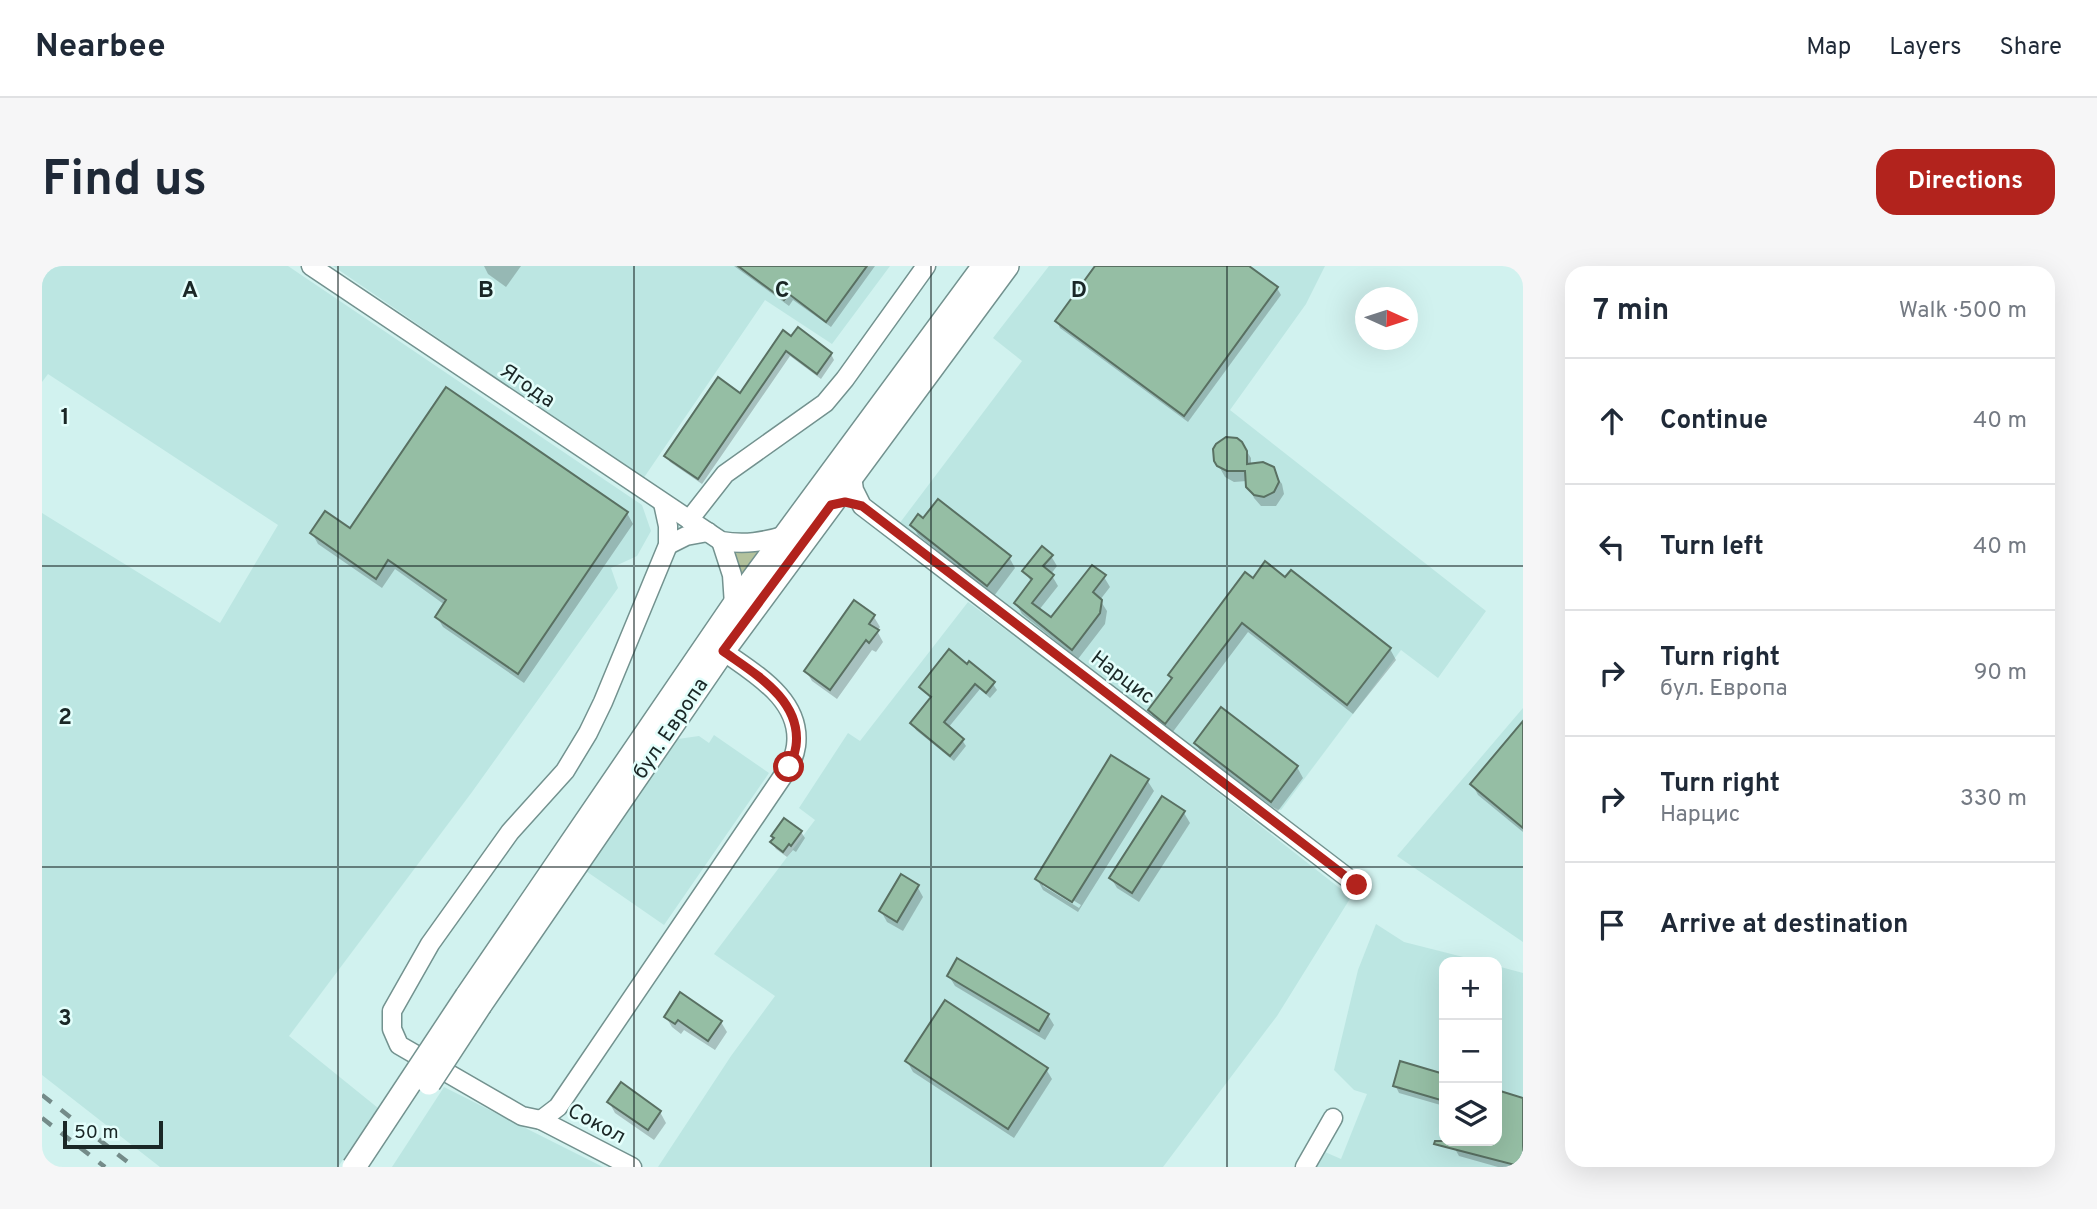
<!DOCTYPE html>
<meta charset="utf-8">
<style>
:root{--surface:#fff;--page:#f6f6f7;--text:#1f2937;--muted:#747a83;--line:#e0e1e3;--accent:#b2231d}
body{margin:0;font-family:Overpass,sans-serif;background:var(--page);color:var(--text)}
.controls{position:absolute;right:21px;bottom:21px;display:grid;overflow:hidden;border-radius:14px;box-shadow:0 7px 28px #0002}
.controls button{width:63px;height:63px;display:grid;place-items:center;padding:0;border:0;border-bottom:2px solid var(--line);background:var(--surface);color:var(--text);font:35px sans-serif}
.compass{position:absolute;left:1313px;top:21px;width:63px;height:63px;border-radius:50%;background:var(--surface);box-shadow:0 7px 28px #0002;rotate:93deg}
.scale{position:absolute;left:21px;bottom:18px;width:100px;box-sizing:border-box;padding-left:7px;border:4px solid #1a2726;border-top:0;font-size:19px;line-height:24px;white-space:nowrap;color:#1a2726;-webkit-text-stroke:5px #e3fefb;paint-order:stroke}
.stop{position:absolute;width:21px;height:21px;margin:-16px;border:5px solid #b2231d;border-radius:50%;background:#fff}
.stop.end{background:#b2231d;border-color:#fff;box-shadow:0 2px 7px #0008}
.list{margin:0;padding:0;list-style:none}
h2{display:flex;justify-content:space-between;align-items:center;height:91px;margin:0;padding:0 28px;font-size:30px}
h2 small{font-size:23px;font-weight:400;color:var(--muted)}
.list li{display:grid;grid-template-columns:46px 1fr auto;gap:21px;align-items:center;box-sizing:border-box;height:126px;padding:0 28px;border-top:2px solid var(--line)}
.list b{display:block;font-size:26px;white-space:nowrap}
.list p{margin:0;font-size:23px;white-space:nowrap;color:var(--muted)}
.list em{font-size:23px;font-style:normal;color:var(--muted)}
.icon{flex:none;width:38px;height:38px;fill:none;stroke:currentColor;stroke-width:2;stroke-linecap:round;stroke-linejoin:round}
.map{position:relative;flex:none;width:1481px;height:901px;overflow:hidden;border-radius:21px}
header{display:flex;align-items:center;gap:42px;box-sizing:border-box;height:98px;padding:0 35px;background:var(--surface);border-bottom:2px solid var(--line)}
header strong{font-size:33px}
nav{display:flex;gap:38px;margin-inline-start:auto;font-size:24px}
.intro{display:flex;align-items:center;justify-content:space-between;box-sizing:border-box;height:168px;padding:0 42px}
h1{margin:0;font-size:49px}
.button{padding:18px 32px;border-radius:21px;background:var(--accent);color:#fff;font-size:24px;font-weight:700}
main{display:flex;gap:42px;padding:0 42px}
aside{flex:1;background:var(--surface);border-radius:21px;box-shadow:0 7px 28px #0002}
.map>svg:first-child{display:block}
</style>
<header>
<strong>Nearbee</strong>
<nav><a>Map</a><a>Layers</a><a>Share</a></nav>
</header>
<div class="intro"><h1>Find us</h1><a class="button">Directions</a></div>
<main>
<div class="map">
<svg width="1481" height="901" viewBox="0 0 1481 901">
<rect width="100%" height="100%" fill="#d1f2ef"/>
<g fill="#bce6e2">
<polygon points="0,0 246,0 600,239 609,265 595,290 569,302 576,322 430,526 247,770 336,842 296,901 118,901 0,809 0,247 178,357 236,259 6,108 0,116"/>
<polygon points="291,0 848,0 790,78 723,34 601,213"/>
<polygon points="1007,0 1283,0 1264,38 1188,144 1444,345 1396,412 1359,384 1239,544 1226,540 857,258 980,95 951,72"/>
<polygon points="926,336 1045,424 1309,631 1235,750 1121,901 616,901 689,790 733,730 672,688 773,554 757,542 806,467 818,475"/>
<polygon points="1481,442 1481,676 1355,590"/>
<polygon points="672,469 727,507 622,659 541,603 629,474 657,470 667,477"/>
<polygon points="1334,658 1362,676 1441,696 1402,696 1402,875 1455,875 1455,700 1481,707 1481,901 1274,901 1283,886 1299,893 1325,828 1312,824 1292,804 1316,704"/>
<polygon points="402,821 561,901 350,901"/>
</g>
<polygon fill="#b3c29d" points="744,269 692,339 685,290 698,278"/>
<g fill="#0003" fill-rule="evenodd">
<polygon points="442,0 479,0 464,21 446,8"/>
<polygon points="692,0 833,0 789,61 751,34 747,40"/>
<polygon points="1055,0 1204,0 1235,22 1239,29 1146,156 1018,62 1015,55"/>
<polygon points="741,67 789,88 792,94 779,113 748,90 660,218 628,196 624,190 699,129"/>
<polygon points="1202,181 1209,192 1209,199 1226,199 1240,218 1242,228 1234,240 1219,240 1212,232 1205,215 1192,216 1183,211 1174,195"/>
<polygon points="585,247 591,258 482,417 401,361 395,351 403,339 353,303 340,322 276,278 270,267"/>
<polygon points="870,259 967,291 973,302 952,330 876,269"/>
<polygon points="1009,290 1015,300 1009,308 1016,320 997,344 1009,354 1062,311 1068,321 1058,334 1065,345 1063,358 1036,393 980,348 974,337 990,317 982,305"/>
<polygon points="1204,309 1348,383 1354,394 1311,448 1206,366 1130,467 1114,455 1108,445"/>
<polygon points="832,351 838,361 835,365 841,376 834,386 830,384 795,433 770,415 764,405"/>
<polygon points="908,386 951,418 955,424 948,432 938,423 906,462 920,474 924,480 912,495 874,464 870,457 890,433 879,421"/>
<polygon points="1481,458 1481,566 1436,529 1430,518"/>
<polygon points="1154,478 1255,501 1261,512 1236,545 1160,488"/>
<path d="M 1105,514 L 1112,525 L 1036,646 L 1001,624 L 995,613 ZM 1001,616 L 1039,639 L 1037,642 L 1001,620 Z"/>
<polygon points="1121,533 1142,547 1148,557 1097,636 1075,622 1069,612"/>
<polygon points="759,566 763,572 754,586 751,584 745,591 734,583 730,577"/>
<polygon points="875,620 881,631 861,665 845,656 839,645"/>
<polygon points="907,710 1006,749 1012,759 1003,774 913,720"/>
<polygon points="624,751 679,756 685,766 673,784 642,764 639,768 630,761"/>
<polygon points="865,795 1004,803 1010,813 972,872 871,806"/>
<polygon points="1359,797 1402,810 1402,840 1357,827 1353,819"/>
<polygon points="1455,826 1481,834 1481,901 1456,901 1417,890 1413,883 1415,875 1455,875"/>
<polygon points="567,836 618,846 624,857 612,874 573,847"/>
</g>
<g fill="#95bea4" stroke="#597062" stroke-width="2">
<polygon points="696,0 825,0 784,56 747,28 742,34"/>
<polygon points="1053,0 1207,0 1236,21 1142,150 1013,55"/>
<polygon points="756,61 790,87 775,108 744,85 656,213 622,190 676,111 698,127 741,64 749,70"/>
<polygon points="404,121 586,246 476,408 393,351 404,334 346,294 334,313 268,267 283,245 308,262"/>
<polygon points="1184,171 1195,172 1200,176 1205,185 1205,198 1221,196 1232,201 1237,216 1232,226 1222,231 1212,229 1204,221 1203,205 1185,205 1175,200 1172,195 1171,183 1174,178"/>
<polygon points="896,233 969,290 945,320 868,259 876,248 881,252"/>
<polygon points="1000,280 1011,289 1001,300 1012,309 990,337 1009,351 1050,299 1064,309 1051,326 1060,334 1058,347 1030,384 972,337 990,313 980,305"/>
<polygon points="1223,295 1243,311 1249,304 1349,382 1305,439 1200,357 1123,458 1106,444 1130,412 1126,409 1203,306 1211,312"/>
<polygon points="812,334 833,349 827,358 837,364 827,377 824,374 788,424 762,405"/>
<polygon points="907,383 925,398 927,395 953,416 944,427 933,418 902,456 922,473 908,490 868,457 889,431 877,421"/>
<polygon points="1179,441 1256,500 1229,536 1152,477"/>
<polygon points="1481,455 1481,562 1428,518"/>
<polygon points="1069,489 1107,513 1030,636 993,613"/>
<polygon points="1120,530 1143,545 1090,627 1067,612"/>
<polygon points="742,552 760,565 749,580 747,578 741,586 728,576 732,572 729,570"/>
<polygon points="859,608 877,619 855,656 837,645"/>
<polygon points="915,692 1007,748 997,765 905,710"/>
<polygon points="638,726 680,755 666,775 636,754 633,758 622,751"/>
<polygon points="903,734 1006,802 966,863 863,795"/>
<polygon points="1358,795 1402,808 1402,835 1351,820"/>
<polygon points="579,816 619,845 606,864 565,836"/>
<polygon points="1455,824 1481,832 1481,901 1392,878 1393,875 1455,875"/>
</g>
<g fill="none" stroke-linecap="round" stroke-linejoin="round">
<defs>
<g id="minor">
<path d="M 269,0 L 679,275 C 703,279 721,276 744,269"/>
<polyline points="810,210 812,224 820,240 1315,619"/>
<polyline points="647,254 683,208 783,137 803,113 884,0"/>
<polyline points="679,275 690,309 692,339"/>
<polyline points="626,279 644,270 666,266"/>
<path d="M 499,854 L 516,841 L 747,501 C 750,495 753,487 754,480 C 760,434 713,408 681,385"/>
<polyline points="590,901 499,854 480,850 357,779 350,763 350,745 388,678 468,566 523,505 546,467 561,436 626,279 626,260 621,237"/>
<polyline points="1263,901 1291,852"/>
</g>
<g id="major">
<polyline points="425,730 692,339 942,0"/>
<polyline points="438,739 681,385 965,0"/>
</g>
</defs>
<use href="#minor" stroke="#73928f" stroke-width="21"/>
<use href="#major" stroke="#73928f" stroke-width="26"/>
<use href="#minor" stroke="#fff" stroke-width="18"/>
<use href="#major" stroke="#fff" stroke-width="23"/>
<g stroke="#748b89" stroke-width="4.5" stroke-dasharray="12 12" stroke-linecap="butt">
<polyline points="0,829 92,901"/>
<polyline points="0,852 63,901"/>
</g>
<defs>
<g id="major-bridge">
<polyline points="387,817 438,739"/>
<polyline points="312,901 425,730"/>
</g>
</defs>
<use href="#major-bridge" stroke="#73928f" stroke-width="26" stroke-linecap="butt"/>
<use href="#major-bridge" stroke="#fff" stroke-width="23"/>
</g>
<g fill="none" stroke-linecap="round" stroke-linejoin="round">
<path stroke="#b2231d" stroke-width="9" d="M 747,501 C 750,495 753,487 754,480 C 760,434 713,408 681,385 L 789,239 L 803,236 L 820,240 L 1315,619"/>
</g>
<path fill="none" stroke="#1a2726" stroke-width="2" stroke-opacity="0.55" d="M 296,0 L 296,901M 592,0 L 592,901M 889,0 L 889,901M 1185,0 L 1185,901M 0,300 L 1481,300M 0,601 L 1481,601"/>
<g text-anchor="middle" stroke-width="5" stroke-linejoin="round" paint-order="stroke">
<g font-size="21" fill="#1a2726" stroke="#e3fefb">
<text transform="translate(486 119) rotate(34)" y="7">Ягода</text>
<text transform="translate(1081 411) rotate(37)" y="7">Нарцис</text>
<text transform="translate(628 462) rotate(-56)" y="7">бул. Европа</text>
<text transform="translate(555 857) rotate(28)" y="7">Сокол</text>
</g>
</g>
<g font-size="23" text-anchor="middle" font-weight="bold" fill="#1a2726" stroke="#e3fefb" stroke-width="5" stroke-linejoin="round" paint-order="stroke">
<text x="148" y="31">A</text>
<text x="444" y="31">B</text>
<text x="740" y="31">C</text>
<text x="1037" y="31">D</text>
<text x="23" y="158">1</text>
<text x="23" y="458">2</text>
<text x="23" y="759">3</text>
</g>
</svg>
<div class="controls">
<button>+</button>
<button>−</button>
<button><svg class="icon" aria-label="layers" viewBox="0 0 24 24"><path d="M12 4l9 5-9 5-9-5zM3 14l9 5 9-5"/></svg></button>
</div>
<svg class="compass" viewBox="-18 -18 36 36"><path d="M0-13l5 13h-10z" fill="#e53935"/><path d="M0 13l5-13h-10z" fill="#747a83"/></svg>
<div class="scale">50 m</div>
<div class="stop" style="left:747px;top:501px"></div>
<div class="stop end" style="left:1315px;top:619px"></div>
</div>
<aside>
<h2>7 min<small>Walk · 500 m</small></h2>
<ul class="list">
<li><svg class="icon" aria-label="ahead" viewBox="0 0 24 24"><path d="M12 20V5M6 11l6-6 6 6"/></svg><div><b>Continue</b></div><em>40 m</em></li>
<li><svg class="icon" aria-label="left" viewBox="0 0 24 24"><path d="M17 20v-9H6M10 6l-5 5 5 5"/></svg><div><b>Turn left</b></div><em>40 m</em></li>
<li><svg class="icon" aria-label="right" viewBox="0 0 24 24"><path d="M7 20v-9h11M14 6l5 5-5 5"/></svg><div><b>Turn right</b><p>бул. Европа</p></div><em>90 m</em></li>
<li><svg class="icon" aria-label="right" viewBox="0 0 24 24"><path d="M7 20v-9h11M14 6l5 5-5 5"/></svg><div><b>Turn right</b><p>Нарцис</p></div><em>330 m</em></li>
<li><svg class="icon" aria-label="arrive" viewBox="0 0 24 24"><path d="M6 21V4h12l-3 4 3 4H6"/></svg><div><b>Arrive at destination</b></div></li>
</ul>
</aside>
</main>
